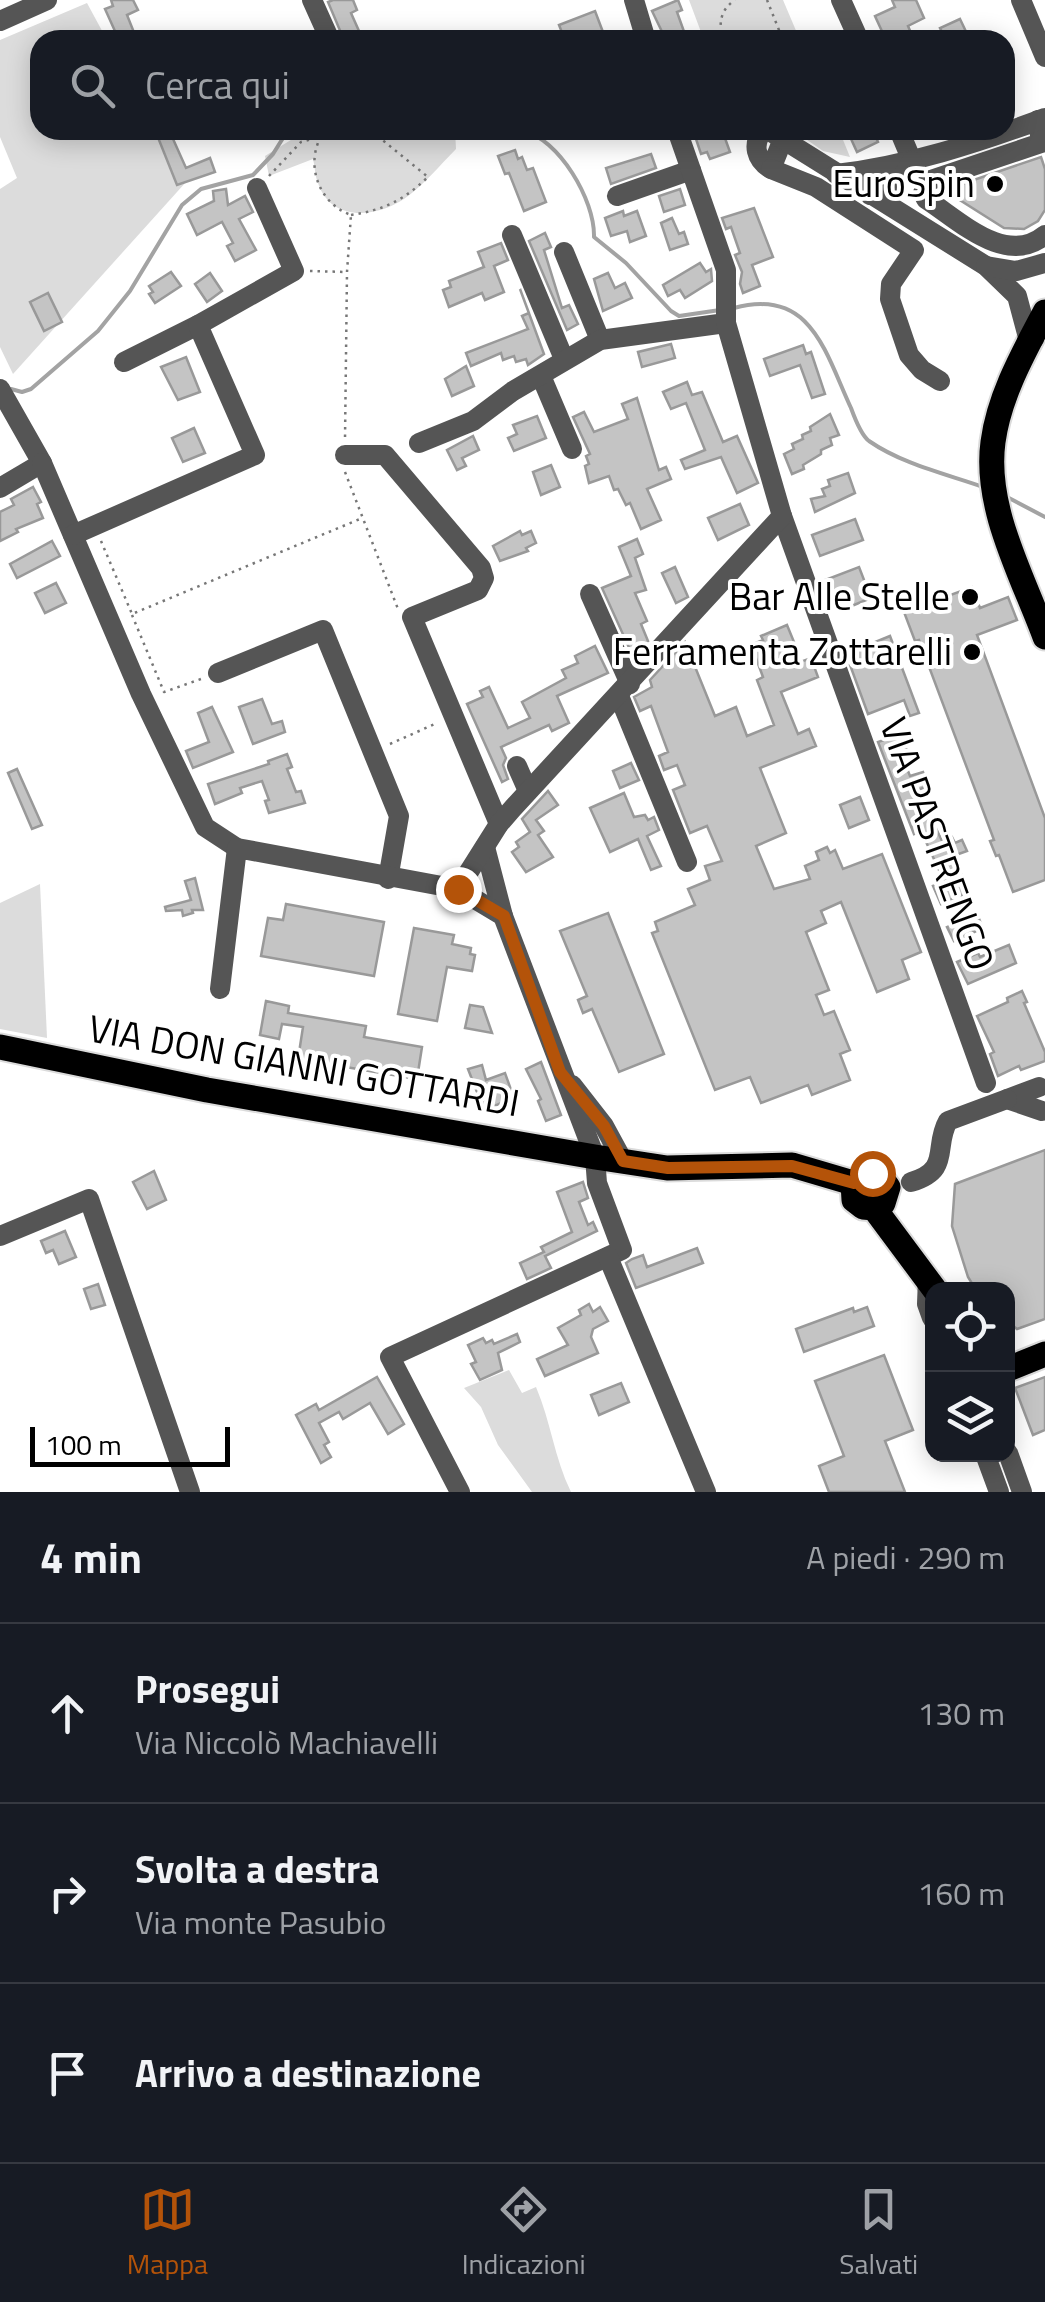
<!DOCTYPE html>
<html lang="it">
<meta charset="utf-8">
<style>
:root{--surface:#171b24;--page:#242831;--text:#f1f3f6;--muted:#9ea1a6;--line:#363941;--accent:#b45309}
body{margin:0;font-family:"Titillium Web",sans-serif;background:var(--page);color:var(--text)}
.controls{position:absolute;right:30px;bottom:30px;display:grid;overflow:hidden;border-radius:20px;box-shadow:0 5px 25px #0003}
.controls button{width:90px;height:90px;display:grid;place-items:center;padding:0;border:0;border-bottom:2px solid var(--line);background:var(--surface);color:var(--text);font:50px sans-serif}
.scale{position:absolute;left:30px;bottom:25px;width:200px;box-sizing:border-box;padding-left:10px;border:5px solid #000;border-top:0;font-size:28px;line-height:35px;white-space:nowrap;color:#000;-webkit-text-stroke:8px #fff;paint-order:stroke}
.stop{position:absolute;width:30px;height:30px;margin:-22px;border:8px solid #b45309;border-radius:50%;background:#fff}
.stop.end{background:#b45309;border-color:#fff;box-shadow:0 2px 10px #0008}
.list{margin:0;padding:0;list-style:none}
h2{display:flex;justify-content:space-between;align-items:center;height:130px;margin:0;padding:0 40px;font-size:42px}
h2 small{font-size:32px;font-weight:400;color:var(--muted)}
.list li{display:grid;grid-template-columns:65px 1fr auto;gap:30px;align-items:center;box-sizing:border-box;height:180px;padding:0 40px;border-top:2px solid var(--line)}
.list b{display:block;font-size:38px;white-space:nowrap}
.list p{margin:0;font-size:32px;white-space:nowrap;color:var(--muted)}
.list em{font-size:32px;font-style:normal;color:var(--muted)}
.icon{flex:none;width:55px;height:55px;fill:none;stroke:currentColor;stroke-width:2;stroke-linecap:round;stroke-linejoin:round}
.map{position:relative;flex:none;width:1045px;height:1492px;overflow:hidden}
.search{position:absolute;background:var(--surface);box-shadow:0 5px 25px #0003;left:30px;right:30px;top:30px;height:110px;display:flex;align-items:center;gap:25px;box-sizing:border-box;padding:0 35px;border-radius:30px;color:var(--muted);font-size:38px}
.sheet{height:670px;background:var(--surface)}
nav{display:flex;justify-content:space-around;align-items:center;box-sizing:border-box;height:140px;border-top:2px solid var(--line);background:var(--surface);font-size:28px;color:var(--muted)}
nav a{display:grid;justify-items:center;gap:5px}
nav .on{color:var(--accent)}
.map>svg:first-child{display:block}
</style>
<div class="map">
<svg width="1045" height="1492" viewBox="0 0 1045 1492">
<rect width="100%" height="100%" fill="#fff"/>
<g fill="#dcdcdc">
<polygon points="689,0 783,0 800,40 704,40"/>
<polygon points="87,3 107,40 40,40 40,130 157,130 186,182 13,374 0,347 0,189 17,178 0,137 0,40"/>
<path d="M 307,130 L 455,130 L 456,149 C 440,165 424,185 404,199 C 375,218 331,222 318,183 C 315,176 315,167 313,159 L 269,176 L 265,156 Z"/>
<polygon points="793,130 839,130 850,157 823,151"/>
<polygon points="40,884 47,1038 0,1029 0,903"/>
<path d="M 509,1370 L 522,1393 L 536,1387 C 551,1422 554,1457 571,1492 L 532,1492 L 498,1445 L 481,1407 L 464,1388 Z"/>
</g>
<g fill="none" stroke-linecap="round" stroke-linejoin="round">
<g stroke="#a3a3a3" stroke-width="4">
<polyline points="413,130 425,130"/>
<path d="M 522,130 C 559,139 595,200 594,237 L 626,263 L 671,311 L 679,316 L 720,310"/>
<path d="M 734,308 C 811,287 825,352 851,408 C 855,419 861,435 869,441 C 902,464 946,474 983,487"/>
<polyline points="11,389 22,392 31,389 98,331 130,291 182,205 201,189 253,175 273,154 288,130"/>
<polyline points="1007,497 1045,517"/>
</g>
</g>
<g fill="#c4c4c4" stroke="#999" stroke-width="2.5">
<polygon points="111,0 133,0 138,10 127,15 137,40 119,40 105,9 113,6"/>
<polygon points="333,0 353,0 357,10 351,13 363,40 344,40 328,2"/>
<polygon points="678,0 682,10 677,12 687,40 666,40 652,11"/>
<polygon points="892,0 916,0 924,18 908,26 914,40 886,40 875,16 895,7"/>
<polygon points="595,11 606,40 565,40 559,25"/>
<polygon points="960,19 970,40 946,40 940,28"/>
<polygon points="155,130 169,130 186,168 210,158 215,172 177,185"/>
<polygon points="722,130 730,152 710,159 707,152 701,154 696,139"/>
<polygon points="847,130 873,130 878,142 857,152"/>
<polygon points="515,150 518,159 522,157 527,170 533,168 546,202 524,211 509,173 505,174 498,156"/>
<polygon points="651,154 656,168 611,184 606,168"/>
<polygon points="1041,157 1045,169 1045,210 1038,221 1024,229 1004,228 944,190"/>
<polygon points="226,189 228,205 245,196 253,212 239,219 256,250 235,261 227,246 233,243 222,222 197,235 187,214 214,201 213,191"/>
<polygon points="680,189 685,205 664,212 659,196"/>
<polygon points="754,208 773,257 752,265 760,286 743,293 740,284 742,272 735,255 740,253 731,227 726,229 722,218"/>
<polygon points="623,211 624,216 637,211 646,236 630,242 627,231 611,236 605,218"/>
<polygon points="672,218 679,234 684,232 688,244 670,250 661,223"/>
<polygon points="545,233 551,247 544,250 562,308 569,305 578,324 567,330 529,241"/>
<polygon points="501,243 508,260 494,266 504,292 485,300 482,293 449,307 443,290 451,287 449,281 484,267 478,252"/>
<polygon points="700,263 706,272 711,269 712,281 685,298 680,290 668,296 663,285"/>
<polygon points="171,272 181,286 155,303 149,294 153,292 149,286"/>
<polygon points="210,273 222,291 207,302 195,284"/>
<polygon points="608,273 615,288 625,283 632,298 603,311 594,279"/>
<polygon points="520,289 544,354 528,365 526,359 516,362 514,356 503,360 501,353 471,366 466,353 528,329 522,316 529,313"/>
<polygon points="48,293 62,322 44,331 30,302"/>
<polygon points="671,344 675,358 642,367 638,352"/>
<polygon points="803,345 806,354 811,352 825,394 812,398 800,365 770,376 764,359"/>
<polygon points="186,357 200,392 178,400 161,367"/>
<polygon points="466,366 474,386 452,396 445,379"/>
<polygon points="687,382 692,395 702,392 723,442 737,436 758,483 737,493 721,457 685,469 681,460 705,450 686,403 671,409 663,392"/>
<polygon points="637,398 659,470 666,467 671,479 647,489 661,520 641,529 630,503 626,505 618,489 614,490 609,476 589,483 585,466 589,464 586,456 590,454 573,417 584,412 594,432 628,419 622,404"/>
<polygon points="830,414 839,435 830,438 832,445 821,450 821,454 803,465 804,469 792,474 784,454 794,449 792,444 803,439 802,435 811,431 810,427"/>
<polygon points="537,416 546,438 514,451 508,438 517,434 513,425"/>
<polygon points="194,428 205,453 183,462 172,438"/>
<polygon points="473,436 479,450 462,458 466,466 457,470 447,450"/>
<polygon points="551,465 560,487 541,495 533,472"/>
<polygon points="848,473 855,493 815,512 811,499 825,496 822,489 830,486 828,480"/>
<polygon points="33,487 41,502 37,504 43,518 16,529 18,532 0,541 0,512 14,505 11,499"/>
<polygon points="740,504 749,525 718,540 708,518"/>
<polygon points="855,519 863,540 820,556 812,535"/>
<polygon points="520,531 522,535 531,531 536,543 526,548 528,551 500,561 493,546"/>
<polygon points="637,539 643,554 635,558 646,590 635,593 647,621 641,624 648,641 631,652 602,588 631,576 619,547"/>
<polygon points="52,541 60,556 17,578 10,564"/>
<polygon points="675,567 688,597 676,603 662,573"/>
<polygon points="859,567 871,598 842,610 838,599 828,603 820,582"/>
<polygon points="56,583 66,603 45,613 35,593"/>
<polygon points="972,587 980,608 1008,597 1017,620 977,635 1045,818 1045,880 1013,892 999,855 996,856 990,841 994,840 919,640 915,641 904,612"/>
<polygon points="787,625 794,642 786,645 795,664 811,658 818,677 781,692 798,734 809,729 816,746 760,768 786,833 756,846 774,889 810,879 805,866 819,860 816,852 827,847 830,853 835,850 843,869 882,854 921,952 902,960 909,979 877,992 841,902 821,911 826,923 806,932 829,990 816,995 824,1015 834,1011 850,1050 840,1054 850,1080 812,1095 808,1085 761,1103 750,1077 715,1090 652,933 658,931 655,922 695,905 688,889 710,880 705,866 722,861 707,826 690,833 673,790 685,785 677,765 664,770 659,756 668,752 651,706 640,711 634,697 652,687 650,680 685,642 715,716 736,707 747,736 774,725 757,680 763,677 751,645 763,640 761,636"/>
<polygon points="890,636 919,713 910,716 904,700 868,714 846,654"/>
<polygon points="595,646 608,673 557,696 569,723 552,731 549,725 501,747 506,758 503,765 508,779 502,782 467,704 483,697 480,691 489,687 508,728 530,718 522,702 566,678 562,670 578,663 575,656"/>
<polygon points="262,699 272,724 282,721 285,732 253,744 239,707"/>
<polygon points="212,707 233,752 193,768 186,751 209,742 198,713"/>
<polygon points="901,734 908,754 902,756 910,776 923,772 928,786 918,790 942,841 952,837 955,843 962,840 967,851 953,856 969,892 941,904 933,886 944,881 921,831 914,834 878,742"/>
<polygon points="287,754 292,767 287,769 296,792 301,791 305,803 269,813 265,801 269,800 262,781 240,788 242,793 215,804 208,784 269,764 268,761"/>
<polygon points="631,763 639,780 620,788 613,771"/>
<polygon points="17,769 42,825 32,829 8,773"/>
<polygon points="548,791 558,805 536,820 544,831 538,835 553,857 526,872 512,852 519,847 516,842 530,832 522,819"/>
<polygon points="624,793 634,817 645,815 648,820 654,817 659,830 647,836 661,866 651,870 638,839 610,852 590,808"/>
<polygon points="860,797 869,820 849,828 840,805"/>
<polygon points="195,878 203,910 192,910 193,913 183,916 182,910 166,911 165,907 191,900 185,881"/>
<polygon points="286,904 384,922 374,976 261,956 268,918 283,920"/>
<polygon points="608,913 664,1054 619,1072 592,1009 583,1013 578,1000 587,996 560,931"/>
<polygon points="977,914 983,928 954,941 947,927"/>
<polygon points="414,928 454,935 452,944 471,948 470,954 475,955 472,971 447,967 437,1021 398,1014"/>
<polygon points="1009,945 1016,963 968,984 957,962 978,953 980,957"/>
<polygon points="1022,991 1027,1002 1024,1003 1045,1052 1045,1061 1021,1070 1019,1066 998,1076 990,1054 994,1052 977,1016 1008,1002 1007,998"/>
<polygon points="266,1001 289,1006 288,1013 366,1026 364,1037 422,1047 417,1079 298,1059 303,1027 282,1024 279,1039 260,1035"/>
<polygon points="470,1005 483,1007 492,1033 465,1028"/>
<polygon points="541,1062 561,1115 546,1121 538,1101 541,1099 526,1069"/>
<polygon points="482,1065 486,1080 505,1073 514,1098 484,1110 468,1069"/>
<polygon points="1045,1150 1045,1319 1017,1329 1008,1322 1008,1290 976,1290 968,1277 952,1226 955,1184"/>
<polygon points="154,1171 166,1200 147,1209 133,1182"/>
<polygon points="583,1182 588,1198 579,1202 588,1225 593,1222 597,1231 545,1256 551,1268 527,1279 520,1263 544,1252 541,1247 572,1232 557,1192"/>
<polygon points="65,1231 76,1257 59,1264 53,1250 46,1253 41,1241"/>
<polygon points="697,1248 703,1263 636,1288 626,1263 632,1259 643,1255 647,1267"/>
<polygon points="98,1284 105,1305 91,1309 84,1289"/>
<polygon points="589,1304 593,1312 600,1307 608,1321 593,1329 591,1337 598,1353 545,1376 537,1359 568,1345 558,1328 581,1315 579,1310"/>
<polygon points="867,1307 874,1326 804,1352 796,1329 853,1308 854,1312"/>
<polygon points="517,1334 520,1342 498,1353 502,1370 480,1380 471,1364 476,1362 468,1345 483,1338 486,1343 492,1340 494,1344"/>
<polygon points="884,1355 913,1430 885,1441 905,1492 829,1492 819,1466 844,1456 815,1381"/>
<polygon points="377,1377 404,1424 388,1434 370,1403 343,1419 339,1412 319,1423 329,1442 324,1445 331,1457 321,1463 296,1415 316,1404 319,1410"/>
<polygon points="1045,1377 1045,1430 1033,1435 1015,1388"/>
<polygon points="621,1383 629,1402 599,1415 591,1395"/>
</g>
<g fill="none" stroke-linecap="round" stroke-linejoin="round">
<defs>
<g id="major">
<path d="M 1045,312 C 1024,352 999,396 993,442 C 984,508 1023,577 1045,637"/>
<polyline points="0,1047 207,1090 595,1157 667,1168 792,1165 853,1183"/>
<polyline points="874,1208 883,1203 888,1187 878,1174 866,1173 853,1183 854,1200 863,1207 874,1208 935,1290"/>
<polyline points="1008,1369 1045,1354"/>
</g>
</defs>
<use href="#major" stroke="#dbdbdb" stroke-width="29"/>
<g stroke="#777" stroke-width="2.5" stroke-dasharray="2.5 5" stroke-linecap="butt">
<polyline points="767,0 783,40"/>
<path d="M 721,40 C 720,23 719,11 735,0"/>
<path d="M 325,130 C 303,160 317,203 351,215 L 347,272 L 345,439"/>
<polyline points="269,176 301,142 319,137"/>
<path d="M 351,215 C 384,210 404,200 428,177 L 370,130"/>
<polyline points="310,271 347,272"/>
<polyline points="345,472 398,609"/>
<polyline points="101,541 132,614 360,519"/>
<polyline points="132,615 164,692 201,679"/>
<polyline points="390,744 437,723"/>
</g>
<g stroke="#555" stroke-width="20">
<polyline points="312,0 330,40"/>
<polyline points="634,0 646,40"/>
<polyline points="841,0 859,40"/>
<polyline points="1021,0 1045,57"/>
<polyline points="0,21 47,0"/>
<path d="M 1038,120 L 1041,143 L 928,181 L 923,193 L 926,199 C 960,221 1006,267 1045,235"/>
<path d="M 764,130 C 751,144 756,160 771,169 L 783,139"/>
<polyline points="768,130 986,266 1017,296 1029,341 1034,339"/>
<polyline points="899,130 912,161"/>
<polyline points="771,169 816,187 914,250 891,284 890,299 909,355 922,370 940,381"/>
<path d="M 836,174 C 907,166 977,143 1045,118"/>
<polyline points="870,195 903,176 912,161"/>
<polyline points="617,196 691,170"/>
<polyline points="512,235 564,359"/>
<polyline points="564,252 600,340"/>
<polyline points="986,266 1016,271 1045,263"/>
<polyline points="124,362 198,325"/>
<polyline points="541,376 572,449"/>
<polyline points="0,389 42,463 0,488"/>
<polyline points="419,443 473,421 513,391 600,340 726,323"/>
<polyline points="345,455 385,455 481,568 484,578 478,590 412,617 499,824"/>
<polyline points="42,463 141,694 205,827 237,848"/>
<polyline points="782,516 986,1083"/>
<polyline points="73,535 255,455 198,325 294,271 257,188"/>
<polyline points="590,594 630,684"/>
<polyline points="218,673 323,630 399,816 388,879"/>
<polyline points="619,696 687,862"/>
<polyline points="517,766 528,791"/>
<polyline points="485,847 503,916"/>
<polyline points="458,889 499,824 513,808 782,516 726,323 726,270 677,130"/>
<polyline points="220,989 237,848 458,889 503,916 595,1157 597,1183 622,1250 390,1357 460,1492"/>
<polyline points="572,1085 604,1126 623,1161"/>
<polyline points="1039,1087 1007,1099 1042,1111"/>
<path d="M 911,1182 C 952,1170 933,1147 948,1121 L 1007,1099"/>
<polyline points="0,1236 89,1199 190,1492"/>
<polyline points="608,1257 706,1492"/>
<polyline points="928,1278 927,1304 932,1318"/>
<polyline points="1008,1453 1022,1492"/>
<polyline points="985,1454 999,1492"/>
</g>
<use href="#major" stroke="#000" stroke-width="25"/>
</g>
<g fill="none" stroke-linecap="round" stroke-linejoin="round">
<polyline stroke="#b45309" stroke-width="12" points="458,889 504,916 560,1072 604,1126 623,1161 668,1168 792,1166 854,1183 861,1175 872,1173"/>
</g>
<g fill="#000" stroke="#fff" stroke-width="4">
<circle cx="995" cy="184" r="10"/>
<circle cx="970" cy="597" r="10"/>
<circle cx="972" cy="652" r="10"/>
</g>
<g text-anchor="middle" stroke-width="8" stroke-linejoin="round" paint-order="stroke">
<g font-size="38" fill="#000" stroke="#fff" text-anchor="end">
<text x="975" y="197">EuroSpin</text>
<text x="950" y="610">Bar Alle Stelle</text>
<text x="952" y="665">Ferramenta Zottarelli</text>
</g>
<g font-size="38" fill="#000" stroke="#fff">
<text transform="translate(937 844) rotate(70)" y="13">VIA PASTRENGO</text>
<text transform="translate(304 1066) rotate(10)" y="13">VIA DON GIANNI GOTTARDI</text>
</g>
</g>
</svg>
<div class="controls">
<button><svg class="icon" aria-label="locate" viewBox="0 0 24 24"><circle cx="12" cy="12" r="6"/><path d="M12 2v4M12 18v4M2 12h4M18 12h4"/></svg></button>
<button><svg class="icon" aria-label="layers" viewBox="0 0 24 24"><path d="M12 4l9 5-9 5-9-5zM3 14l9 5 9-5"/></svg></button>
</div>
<div class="scale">100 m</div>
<div class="stop" style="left:872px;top:1173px"></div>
<div class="stop end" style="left:458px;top:889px"></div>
<div class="search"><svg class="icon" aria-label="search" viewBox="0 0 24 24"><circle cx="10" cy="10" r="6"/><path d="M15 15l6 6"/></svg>Cerca qui</div>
</div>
<section class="sheet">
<h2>4 min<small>A piedi · 290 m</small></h2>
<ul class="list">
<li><svg class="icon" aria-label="ahead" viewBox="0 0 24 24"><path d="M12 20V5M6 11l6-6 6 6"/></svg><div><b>Prosegui</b><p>Via Niccolò Machiavelli</p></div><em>130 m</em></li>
<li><svg class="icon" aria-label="right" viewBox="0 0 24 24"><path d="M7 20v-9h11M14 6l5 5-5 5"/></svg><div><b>Svolta a destra</b><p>Via monte Pasubio</p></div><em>160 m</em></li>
<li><svg class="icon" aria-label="arrive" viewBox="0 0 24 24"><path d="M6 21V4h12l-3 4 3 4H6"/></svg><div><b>Arrivo a destinazione</b></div></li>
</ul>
</section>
<nav>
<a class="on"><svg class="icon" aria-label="map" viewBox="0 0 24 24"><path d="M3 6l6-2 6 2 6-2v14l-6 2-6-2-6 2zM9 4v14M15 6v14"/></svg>Mappa</a>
<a><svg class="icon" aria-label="directions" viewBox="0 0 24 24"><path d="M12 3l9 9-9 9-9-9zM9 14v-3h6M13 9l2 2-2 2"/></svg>Indicazioni</a>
<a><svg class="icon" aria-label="saved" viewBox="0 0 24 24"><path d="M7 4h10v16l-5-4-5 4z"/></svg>Salvati</a>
</nav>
